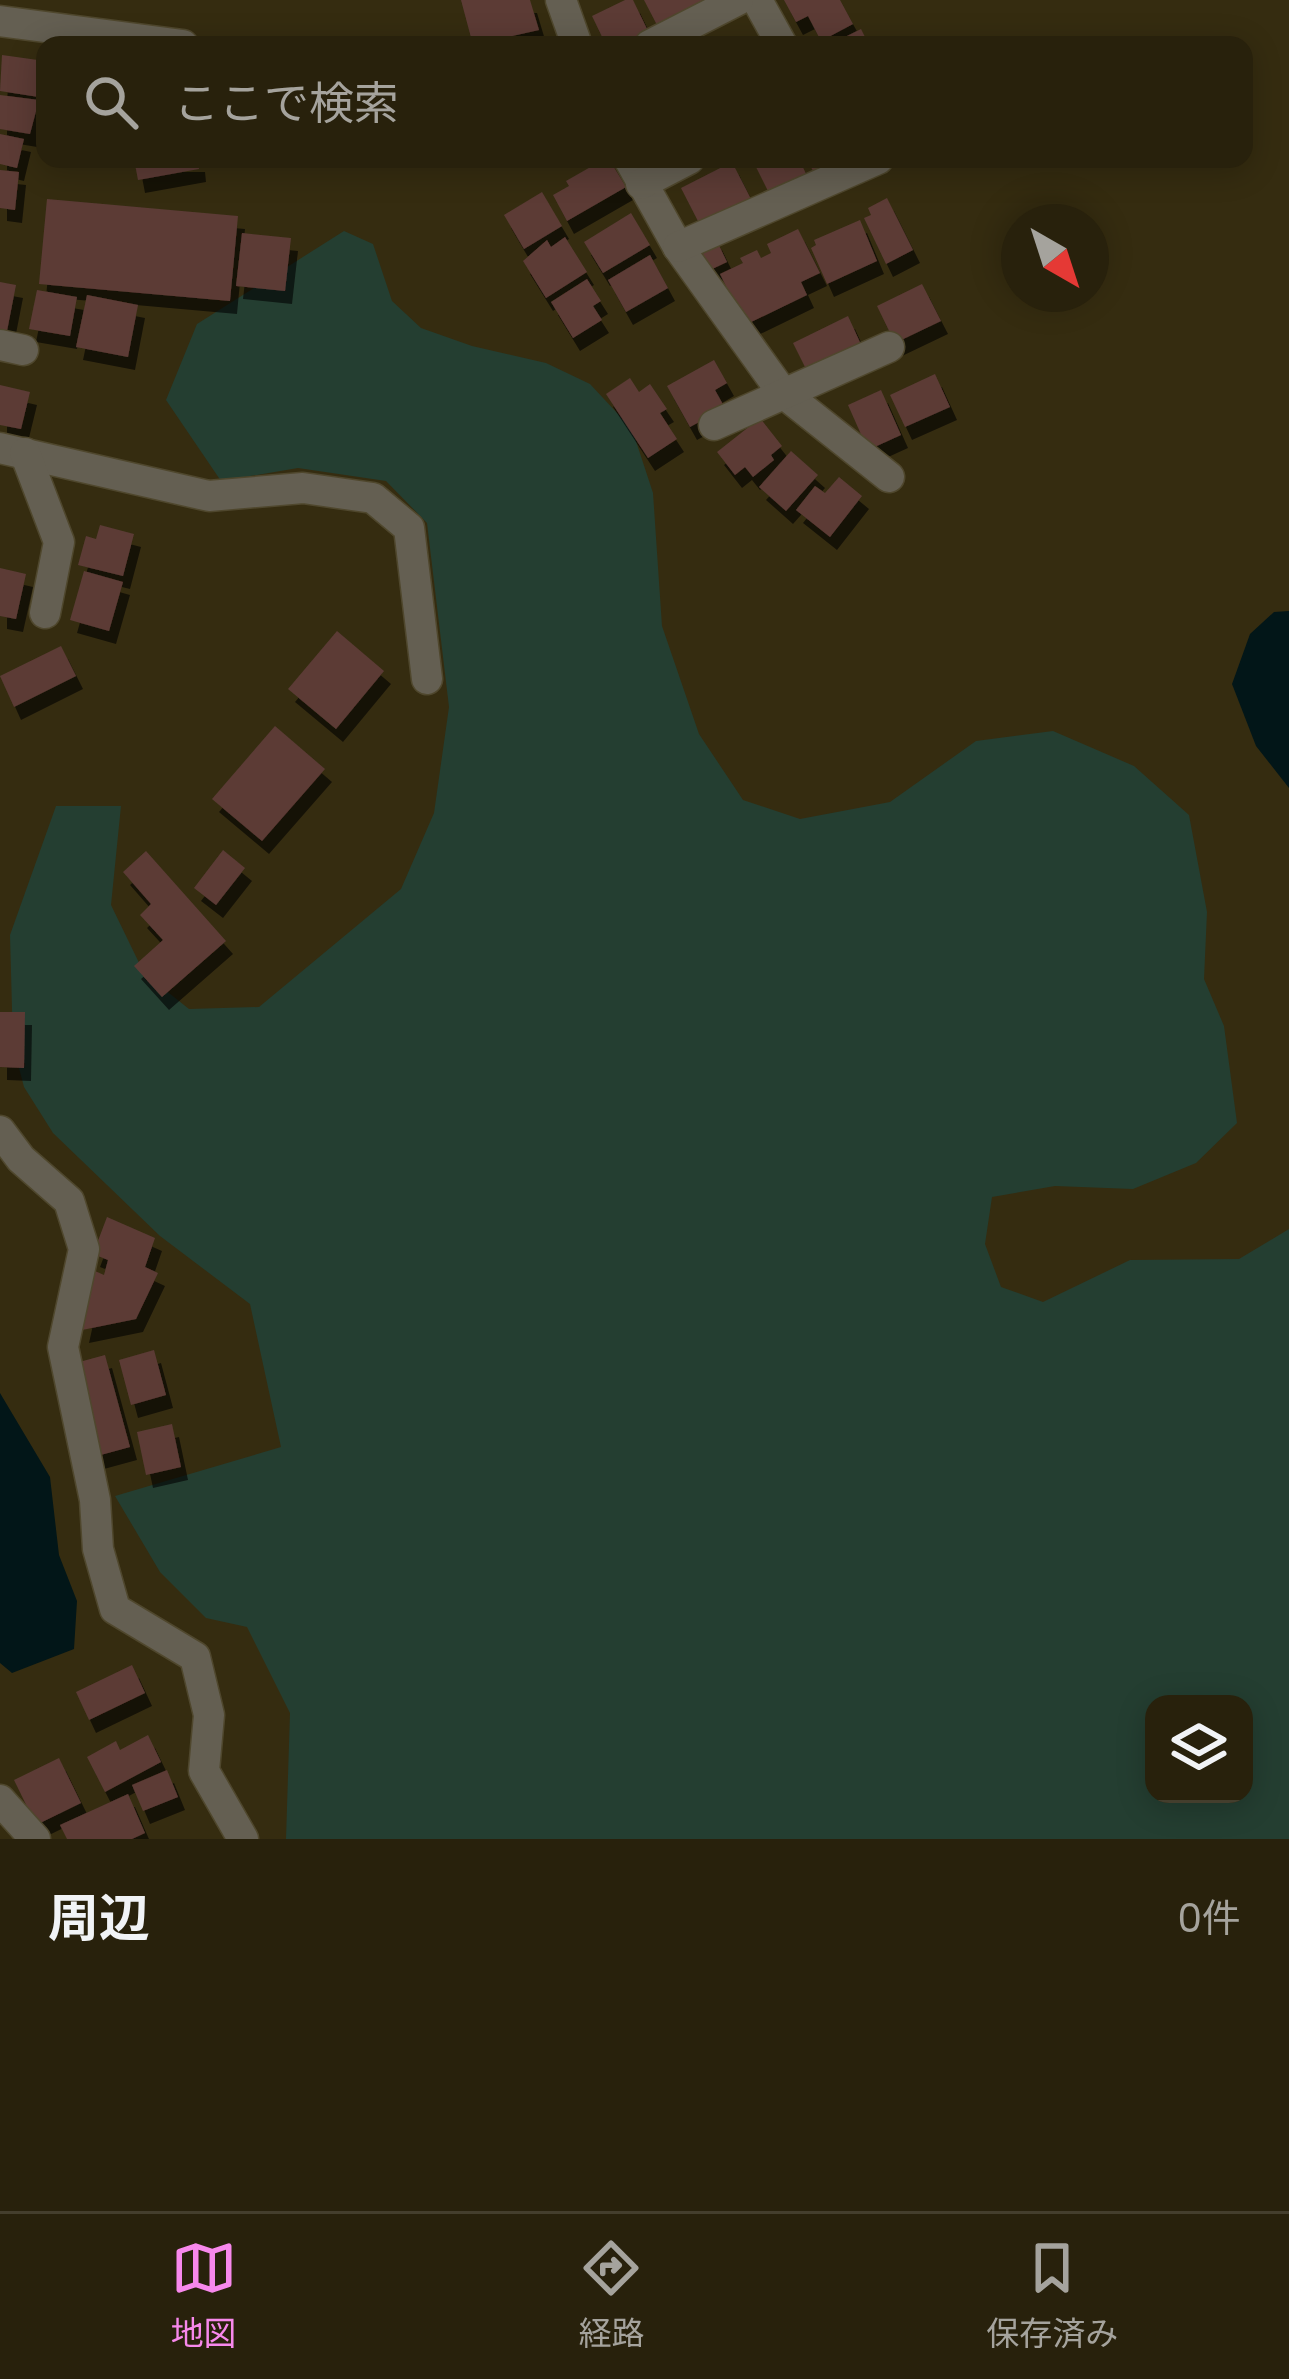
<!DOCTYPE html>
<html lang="ja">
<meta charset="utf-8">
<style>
:root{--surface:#28210c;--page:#302915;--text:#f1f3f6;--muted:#a5a39d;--line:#443e2d;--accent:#f788ec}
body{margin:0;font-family:Poppins,"Noto Sans JP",sans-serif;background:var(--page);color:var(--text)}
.controls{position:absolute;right:36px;bottom:36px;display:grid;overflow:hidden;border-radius:24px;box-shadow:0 6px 30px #0003}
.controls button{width:108px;height:108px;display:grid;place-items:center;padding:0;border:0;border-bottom:3px solid var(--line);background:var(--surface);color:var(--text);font:60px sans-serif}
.compass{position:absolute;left:1001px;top:204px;width:108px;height:108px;border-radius:50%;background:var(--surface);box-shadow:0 6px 30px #0003;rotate:141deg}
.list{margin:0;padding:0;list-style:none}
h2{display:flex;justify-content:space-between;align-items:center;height:156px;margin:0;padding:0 48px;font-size:51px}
h2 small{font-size:39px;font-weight:400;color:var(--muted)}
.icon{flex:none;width:66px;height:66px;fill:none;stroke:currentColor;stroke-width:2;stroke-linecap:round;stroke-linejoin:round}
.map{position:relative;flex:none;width:1289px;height:1839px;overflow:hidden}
.search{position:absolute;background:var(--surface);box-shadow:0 6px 30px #0003;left:36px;right:36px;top:36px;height:132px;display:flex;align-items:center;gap:30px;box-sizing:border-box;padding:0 42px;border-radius:24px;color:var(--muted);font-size:45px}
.sheet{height:372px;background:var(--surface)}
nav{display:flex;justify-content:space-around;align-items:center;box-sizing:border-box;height:168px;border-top:3px solid var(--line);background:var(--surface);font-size:33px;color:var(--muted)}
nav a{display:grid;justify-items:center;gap:6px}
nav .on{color:var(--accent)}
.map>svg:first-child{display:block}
</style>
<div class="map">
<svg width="1289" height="1839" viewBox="0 0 1289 1839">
<defs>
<filter id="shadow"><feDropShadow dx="7" dy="13" stdDeviation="0" flood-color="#0009"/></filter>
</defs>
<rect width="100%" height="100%" fill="#352c10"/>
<path fill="#243e31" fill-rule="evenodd" d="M 344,231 L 373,244 L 392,301 L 421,328 L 472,346 L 546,363 L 590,384 L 632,429 L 653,493 L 662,626 L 699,734 L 743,800 L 800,819 L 890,802 L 976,741 L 1053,731 L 1134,766 L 1189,815 L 1207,912 L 1204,979 L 1224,1026 L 1237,1123 L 1196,1163 L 1133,1189 L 1055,1186 L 992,1197 L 985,1244 L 1001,1287 L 1043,1302 L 1130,1260 L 1239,1259 L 1289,1229 L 1289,1839 L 286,1839 L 290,1713 L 247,1627 L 206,1618 L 160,1572 L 115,1496 L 281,1447 L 250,1304 L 160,1236 L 53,1133 L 24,1087 L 13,1045 L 10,935 L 56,806 L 121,806 L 111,905 L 144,973 L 189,1009 L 259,1007 L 401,889 L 434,813 L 449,707 L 427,523 L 386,481 L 298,468 L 221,481 L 166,400 L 197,324 ZM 1154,1704 L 1244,1704 L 1244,1794 L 1154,1794 Z"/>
<g fill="#021618">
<polygon points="1289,611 1289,788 1256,746 1232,684 1250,634 1274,612"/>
<polygon points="0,1393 50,1477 59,1555 77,1601 74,1649 12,1673 0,1663"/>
</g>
<g fill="#5b3b36" filter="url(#shadow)">
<polygon points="461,0 530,0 539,30 473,45"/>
<polygon points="625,0 633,0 649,33 626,45 606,45 592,16"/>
<polygon points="644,0 707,0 657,25"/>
<polygon points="784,0 840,0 853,24 821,41 808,16 796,22"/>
<polygon points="861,29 869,45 829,45"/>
<polygon points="2,55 45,61 45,98 0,91"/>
<polygon points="0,95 39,100 30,134 0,129"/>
<polygon points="0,134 24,139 17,168 0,164"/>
<polygon points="134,159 198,159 199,169 138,180"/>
<polygon points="590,159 609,159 626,187 567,221 553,195 569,186 566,181 594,165"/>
<polygon points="752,159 799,159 809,180 772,199"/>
<polygon points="807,159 860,159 818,181"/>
<polygon points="732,162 752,201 701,227 681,188"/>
<polygon points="0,170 19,172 15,210 0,208"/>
<polygon points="542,192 562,226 524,249 504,215"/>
<polygon points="887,198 913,250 886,264 864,218 871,215 868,208"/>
<polygon points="47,199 238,216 230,301 39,284"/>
<polygon points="631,213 650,245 603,273 584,242"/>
<polygon points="860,220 877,261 827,284 811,248 816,245 814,240"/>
<polygon points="798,229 820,273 801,282 807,295 745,325 720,274 743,263 740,258 757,250 761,258 771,253 767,244"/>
<polygon points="242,233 291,238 285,291 236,286"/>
<polygon points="565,237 587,272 546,298 523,261 547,240 551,247"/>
<polygon points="715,237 727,262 708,271 696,246"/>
<polygon points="650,255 668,288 626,312 608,280"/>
<polygon points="587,279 601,301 593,306 602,320 573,338 551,302"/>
<polygon points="0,282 16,285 6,336 0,334"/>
<polygon points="922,284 941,321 895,343 877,306"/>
<polygon points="37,290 77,297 70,336 29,329"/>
<polygon points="87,295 138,305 128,357 76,347"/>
<polygon points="848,316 864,351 818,373 814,363 805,367 793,343"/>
<polygon points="714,360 727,383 715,390 725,408 690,427 667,386"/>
<polygon points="935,374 950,407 905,427 890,395"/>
<polygon points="630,378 639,392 650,384 667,409 660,413 677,439 648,458 606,394"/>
<polygon points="0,385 30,392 21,429 0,425"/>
<polygon points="881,390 901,435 868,450 848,405"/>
<polygon points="760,418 782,446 771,455 774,460 753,477 745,467 735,475 717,452"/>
<polygon points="791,451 818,475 786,511 759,487"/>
<polygon points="839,477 862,496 830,537 796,510 815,486 825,493"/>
<polygon points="100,525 134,534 123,576 78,565 86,536 96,539"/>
<polygon points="0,568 26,574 16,619 0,616"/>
<polygon points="84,571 123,582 109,631 70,620"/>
<polygon points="337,631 384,671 336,729 288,689"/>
<polygon points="61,646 76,676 14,707 0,676"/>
<polygon points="275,726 325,769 262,841 212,799"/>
<polygon points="223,850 245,868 216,905 194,888"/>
<polygon points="146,851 226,941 162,997 134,966 163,940 140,915 151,904 123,872"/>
<polygon points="0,1012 25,1012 24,1068 0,1067"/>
<polygon points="107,1217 155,1238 145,1267 158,1273 136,1319 82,1330 95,1271 104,1275 108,1260 93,1254"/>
<polygon points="154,1350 166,1395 131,1405 119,1360"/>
<polygon points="105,1355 130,1447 97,1456 72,1364"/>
<polygon points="172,1424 181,1467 146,1475 137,1432"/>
<polygon points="132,1665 145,1693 89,1720 76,1692"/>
<polygon points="148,1735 161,1762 105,1792 87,1757 116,1741 120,1750"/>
<polygon points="59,1758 81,1803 36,1825 14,1780"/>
<polygon points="167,1770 178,1797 143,1811 132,1785"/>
<polygon points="128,1794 145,1833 132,1839 67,1839 60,1825"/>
</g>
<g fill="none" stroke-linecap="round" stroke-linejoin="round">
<defs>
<g id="minor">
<polyline points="561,0 577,45"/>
<polyline points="757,0 782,45"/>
<polyline points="0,21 183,45"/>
<polyline points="650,45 738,0"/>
<polyline points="629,159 678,247 782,392 889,477"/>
<polyline points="641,184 689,159"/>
<polyline points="678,247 878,159"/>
<polyline points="0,345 23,350"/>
<polyline points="714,425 889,347"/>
<polyline points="0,448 209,496 303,488 373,498 409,528 427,679"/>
<polyline points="25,453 59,542 45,613"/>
<polyline points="0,1131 21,1159 69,1201 84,1249 63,1347 95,1500 98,1549 115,1609 195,1657 209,1715 204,1771 243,1839"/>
<polyline points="0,1800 35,1839"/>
</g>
</defs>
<use href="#minor" stroke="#4f472d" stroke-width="33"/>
<use href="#minor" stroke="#645f52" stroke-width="30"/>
</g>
</svg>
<div class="controls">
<button><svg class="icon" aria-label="layers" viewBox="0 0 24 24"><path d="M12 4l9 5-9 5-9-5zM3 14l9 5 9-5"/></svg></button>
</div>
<svg class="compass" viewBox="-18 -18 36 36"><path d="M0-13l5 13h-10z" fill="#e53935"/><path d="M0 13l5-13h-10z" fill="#a5a39d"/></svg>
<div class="search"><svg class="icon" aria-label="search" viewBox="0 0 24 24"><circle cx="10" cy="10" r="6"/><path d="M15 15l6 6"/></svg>ここで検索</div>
</div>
<section class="sheet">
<h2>周辺<small>0件</small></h2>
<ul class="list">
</ul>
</section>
<nav>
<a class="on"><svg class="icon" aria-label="map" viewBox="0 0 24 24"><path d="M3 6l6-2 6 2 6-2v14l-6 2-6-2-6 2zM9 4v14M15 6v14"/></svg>地図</a>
<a><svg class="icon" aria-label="directions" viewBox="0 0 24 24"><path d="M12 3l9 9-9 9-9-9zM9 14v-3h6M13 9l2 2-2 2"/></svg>経路</a>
<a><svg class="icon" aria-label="saved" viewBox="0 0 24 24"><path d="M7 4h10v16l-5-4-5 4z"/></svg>保存済み</a>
</nav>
